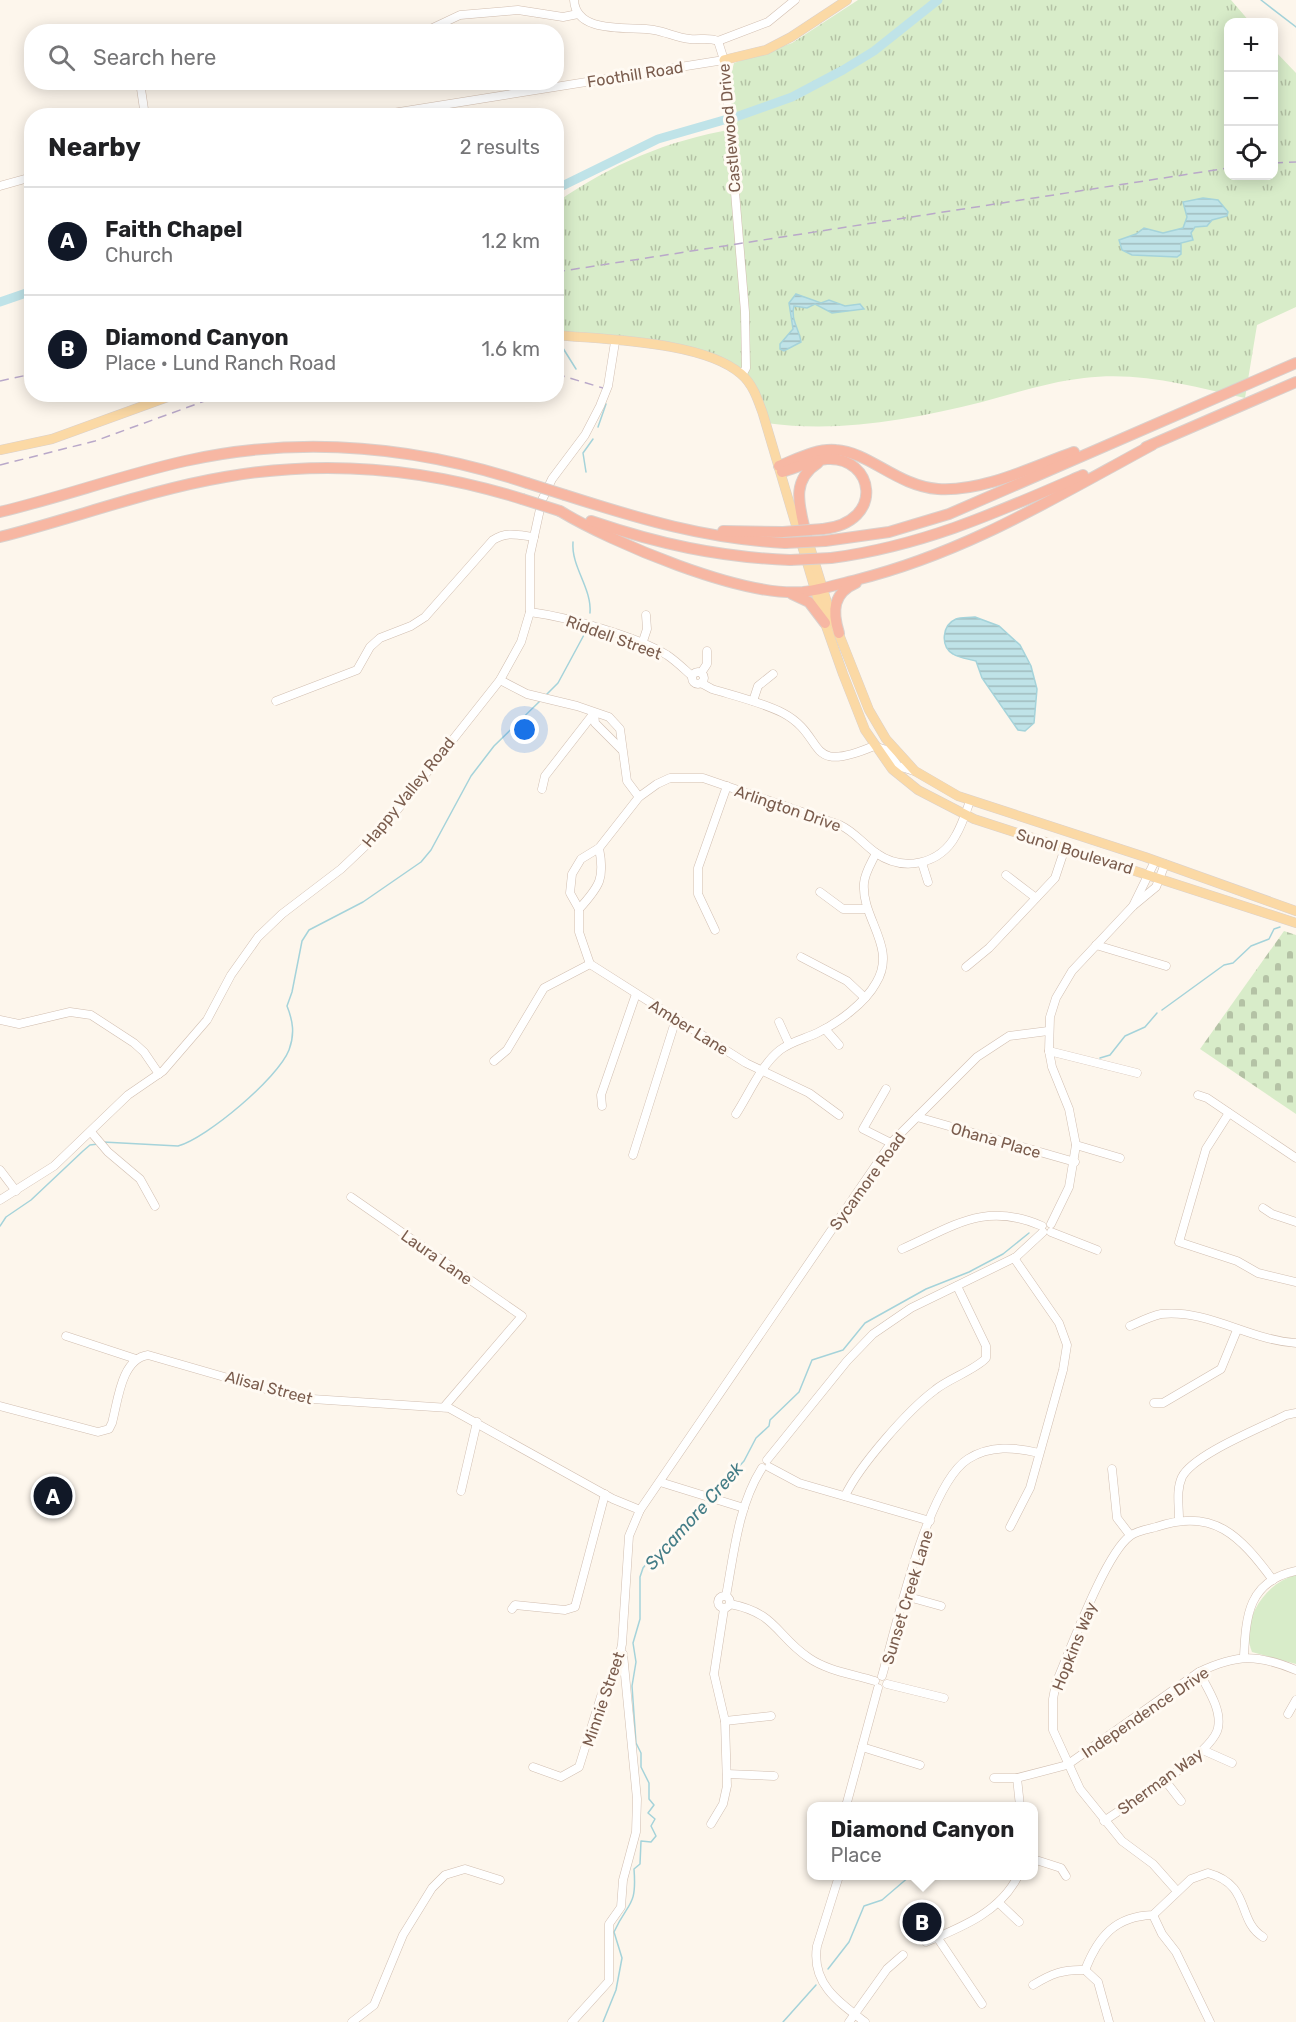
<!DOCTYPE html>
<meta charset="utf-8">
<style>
:root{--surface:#fff;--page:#f6f6f6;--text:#202124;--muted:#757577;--line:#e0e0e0;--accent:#111827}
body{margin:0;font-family:Rubik,sans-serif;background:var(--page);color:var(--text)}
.controls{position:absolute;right:18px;top:18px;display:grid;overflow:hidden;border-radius:12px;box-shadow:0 3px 15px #0003}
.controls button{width:54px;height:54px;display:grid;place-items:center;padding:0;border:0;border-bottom:2px solid var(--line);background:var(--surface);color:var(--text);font:30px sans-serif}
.you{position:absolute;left:525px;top:730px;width:21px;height:21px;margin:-15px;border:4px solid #fff;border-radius:50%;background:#1a73e8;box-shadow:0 0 0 9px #1a73e833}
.badge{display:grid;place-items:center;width:39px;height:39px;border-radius:50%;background:var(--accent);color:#fff;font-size:20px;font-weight:700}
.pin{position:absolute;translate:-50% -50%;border:3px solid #fff;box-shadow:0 2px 6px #0006}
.popup{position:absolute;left:807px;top:1802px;width:231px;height:78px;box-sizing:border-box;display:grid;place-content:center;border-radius:12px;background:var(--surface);filter:drop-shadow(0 2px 4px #0005);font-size:20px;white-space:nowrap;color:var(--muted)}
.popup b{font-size:22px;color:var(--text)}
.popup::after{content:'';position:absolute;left:50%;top:100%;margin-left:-12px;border:12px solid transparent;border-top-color:var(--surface)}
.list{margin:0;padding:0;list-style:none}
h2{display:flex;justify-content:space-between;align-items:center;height:78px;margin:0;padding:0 24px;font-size:26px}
h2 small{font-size:20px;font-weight:400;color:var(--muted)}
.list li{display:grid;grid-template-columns:39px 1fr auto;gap:18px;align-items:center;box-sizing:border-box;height:108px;padding:0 24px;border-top:2px solid var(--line)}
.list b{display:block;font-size:22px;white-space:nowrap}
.list p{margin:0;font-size:20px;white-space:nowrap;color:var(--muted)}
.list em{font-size:20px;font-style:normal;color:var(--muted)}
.icon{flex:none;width:33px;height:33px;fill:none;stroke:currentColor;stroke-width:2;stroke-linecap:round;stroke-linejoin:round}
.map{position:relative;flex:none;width:1296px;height:2022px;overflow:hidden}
.search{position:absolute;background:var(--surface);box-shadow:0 3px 15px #0003;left:24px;top:24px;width:540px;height:66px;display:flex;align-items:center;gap:15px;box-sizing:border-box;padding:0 21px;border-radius:24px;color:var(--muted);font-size:22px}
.panel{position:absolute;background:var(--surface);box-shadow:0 3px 15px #0003;left:24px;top:108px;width:540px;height:294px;border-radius:24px}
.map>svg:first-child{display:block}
</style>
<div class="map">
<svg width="1296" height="2022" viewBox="0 0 1296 2022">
<defs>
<pattern id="grass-tufts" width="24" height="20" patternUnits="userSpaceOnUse" patternTransform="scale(1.5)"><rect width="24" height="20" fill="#d8ecc9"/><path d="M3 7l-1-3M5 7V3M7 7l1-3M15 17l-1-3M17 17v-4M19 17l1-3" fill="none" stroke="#b4c2a5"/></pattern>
<pattern id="cemetery-stones" width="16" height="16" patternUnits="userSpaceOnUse" patternTransform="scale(1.5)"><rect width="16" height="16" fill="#d8ecc9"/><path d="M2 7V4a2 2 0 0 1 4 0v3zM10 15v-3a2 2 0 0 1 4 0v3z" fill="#b4c2a5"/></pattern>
<pattern id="water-rules" width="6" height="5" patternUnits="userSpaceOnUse" patternTransform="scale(1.5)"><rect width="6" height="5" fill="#bfe3e8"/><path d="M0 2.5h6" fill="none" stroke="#a0bbbe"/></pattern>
</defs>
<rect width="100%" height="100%" fill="#fdf6ec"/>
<path fill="url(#grass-tufts)" d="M 858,0 L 1231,0 L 1250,22 L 1228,22 L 1228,176 L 1274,176 L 1274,50 L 1296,73 L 1296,307 L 1257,325 L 1245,398 C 1191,386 1140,371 1084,378 C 1049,382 1015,393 982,402 C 910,420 839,433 766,423 C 758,405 752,384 735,373 C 697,345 604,342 557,337 L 557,202 C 612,164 666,141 733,129 L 730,78 L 734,63 L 792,43 Z"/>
<polygon fill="url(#cemetery-stones)" points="1284,931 1296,935 1296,1114 1200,1049"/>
<path fill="#d8ecc9" d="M 1296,1575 L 1296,1664 L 1252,1652 C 1239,1621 1266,1582 1296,1575 Z"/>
<g fill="url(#water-rules)" stroke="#a5d3da" stroke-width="1.5">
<polygon points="1203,198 1218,200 1228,212 1227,216 1212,220 1207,226 1195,227 1191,233 1193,240 1181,243 1181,254 1177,257 1132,255 1122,250 1119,240 1136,234 1144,228 1163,233 1183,228 1187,217 1183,202"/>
<path d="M 796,294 L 821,303 L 829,300 L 845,306 L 860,304 L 864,309 L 832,313 L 815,304 L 807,308 L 794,306 C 790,318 799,329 801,342 L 784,351 L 780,349 L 780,344 L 793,329 L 789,303 Z"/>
<path d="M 975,617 L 999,626 L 1020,645 L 1031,666 L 1037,689 L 1034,723 L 1025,731 L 1018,730 L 982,678 L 976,661 C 969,659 959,658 953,654 C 940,646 942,625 956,619 C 961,617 969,618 975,617 Z"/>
</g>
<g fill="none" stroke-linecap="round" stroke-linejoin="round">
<g stroke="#a5d3da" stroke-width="1.5">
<polyline points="1261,0 1296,27"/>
<polyline points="556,307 560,330"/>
<polyline points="561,338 561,345 576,369"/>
<polyline points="598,427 606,404"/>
<polyline points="586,472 583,453 593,439"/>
<path d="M 573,542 C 571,567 592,588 590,613"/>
<polyline points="546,695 558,683 585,633"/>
<polyline points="1162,1010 1224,965 1233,963 1251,946 1269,939 1274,929 1280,927"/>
<polyline points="1100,1058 1110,1055 1125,1036 1145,1027 1157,1013"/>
<path d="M 103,1142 L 178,1146 C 207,1138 278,1078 289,1050 C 295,1034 293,1021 287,1006 L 292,992 L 302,941 L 309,930 L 363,902 L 421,862 L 431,850 L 471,776 L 494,746 L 540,701"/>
<polyline points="0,1226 6,1217 31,1200 83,1151 90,1145 98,1144"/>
<polyline points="713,1495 744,1461 756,1438 769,1426 770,1420 799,1392 812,1360 843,1350 865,1323 926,1289 969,1272 1003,1254 1029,1233"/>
<polyline points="828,1969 849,1942 864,1906 882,1900 910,1876"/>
<path d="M 603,2022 L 616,1990 L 622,1958 L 614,1932 C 628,1901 637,1908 634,1869 L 640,1864 L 641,1841 L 651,1842 L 656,1836 L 651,1826 L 655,1819 L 648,1813 L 654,1805 L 649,1799 L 649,1783 L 641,1767 L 641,1753 L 636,1743 L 632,1686 L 636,1662 L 633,1643 L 640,1619 L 640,1577 L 643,1568 L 652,1557 L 710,1502"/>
<polyline points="783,2022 816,1985"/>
</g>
<g stroke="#bfe3e8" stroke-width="9">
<polyline points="733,118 792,97 843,70 874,51 938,0"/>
<polyline points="556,189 658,139 724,120"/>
<polyline points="0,302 32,291"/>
</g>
<defs>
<g id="minor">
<path d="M 574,0 C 576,35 629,26 654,30 C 666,32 678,38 690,39 C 700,40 709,37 718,41"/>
<polyline points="387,32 392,29 412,32"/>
<polyline points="424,32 460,15 518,10 563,17 578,14"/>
<polyline points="718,41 724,60 745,312 746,368 742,375"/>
<polyline points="718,41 768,22 795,0"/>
<polyline points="140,82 145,116"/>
<polyline points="374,116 724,60"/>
<polyline points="0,186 32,177"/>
<path d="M 530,612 C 567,617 636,636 667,655 C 676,661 684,669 692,676"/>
<polyline points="642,644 647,629 646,615"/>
<circle cx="698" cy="678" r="6"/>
<polyline points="701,673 707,664 707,651"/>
<polyline points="500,680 527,694 577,706 609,717 620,729 627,781 639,797"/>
<path d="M 701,683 L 712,689 C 735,696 761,702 783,713 C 828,737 803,776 874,746 L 886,750 L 898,766 L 914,771"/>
<path d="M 276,701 L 357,670 L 370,647 L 380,638 L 411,626 L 425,617 L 493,540 C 507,531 518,535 534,537"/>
<polyline points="753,701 758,686 773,674"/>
<polyline points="594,713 595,723 621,749"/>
<polyline points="542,789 545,776 594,713"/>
<polyline points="922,863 928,882"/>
<polyline points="1006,875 1036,898"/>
<polyline points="820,892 843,909 866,909"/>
<polyline points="1133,906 1155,861"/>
<path d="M 579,909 C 600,886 605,878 599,848"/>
<polyline points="715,930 698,894 698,868 727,786"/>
<polyline points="1096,945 1166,966"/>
<polyline points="801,957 847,981 865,998"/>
<polyline points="966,967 989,948 1055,878 1065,848"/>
<polyline points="0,1020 19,1024 70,1012 91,1015 134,1043 144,1052 159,1074"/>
<polyline points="779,1022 789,1044"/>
<polyline points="825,1029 839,1045"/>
<polyline points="1049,1051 1137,1073"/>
<polyline points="494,1061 507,1050 544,988 590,964"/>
<polyline points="886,1089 863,1129 891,1143"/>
<polyline points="1198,1095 1207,1098 1296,1158"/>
<polyline points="602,1106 601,1095 636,994"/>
<polyline points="1229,1113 1206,1149 1179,1242 1237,1261 1258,1273 1296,1282"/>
<path d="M 736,1114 C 749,1094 761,1065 780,1050 C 792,1041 804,1039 817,1033 C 838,1023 865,1003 876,983 C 898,947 861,919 864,883 C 865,872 872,862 876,853"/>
<path d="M 839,1115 L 809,1093 L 746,1063 L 590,964 L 579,932 L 579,909 L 570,893 L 572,874 L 581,859 L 599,848 L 639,797 L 657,784 L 670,778 L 703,778 L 840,825 C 855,832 863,844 876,853 C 903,872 940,865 956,835 C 962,825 966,812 970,801"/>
<polyline points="917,1117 1075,1162"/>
<polyline points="91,1132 108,1152 140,1179 155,1206"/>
<polyline points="1076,1145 1120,1158"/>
<polyline points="633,1155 676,1019"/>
<polyline points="0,1170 16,1191"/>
<polyline points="351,1197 522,1316 444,1407"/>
<polyline points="0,1200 54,1166 128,1095 163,1071 207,1020 231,975 258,937 282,914 341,869 379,833 500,680 521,642 530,612 530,555 542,500 552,479 585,435 600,406 608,386 615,342"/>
<polyline points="1263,1208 1272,1214 1296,1222"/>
<polyline points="1051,1224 1069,1187 1076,1145 1069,1109 1052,1067 1049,1051 1050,1017 1056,998 1072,971 1133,906 1156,887 1165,864"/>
<polyline points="1051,1232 1097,1250"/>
<path d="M 902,1249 C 954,1226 985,1201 1042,1226"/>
<path d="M 1130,1326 C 1139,1322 1151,1316 1161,1314 C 1208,1309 1249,1340 1296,1343"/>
<polyline points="66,1336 136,1359"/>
<polyline points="1154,1403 1163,1403 1221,1369 1237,1330"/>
<path d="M 0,1406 L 98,1432 L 109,1429 L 112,1423 C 118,1401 121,1359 148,1355 L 297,1398 L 449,1408 L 613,1499 L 640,1510"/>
<polyline points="767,1460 847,1361 873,1334 911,1308 1016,1257 1043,1232"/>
<polyline points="769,1467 799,1483 930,1521"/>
<polyline points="1112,1469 1117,1518 1130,1535"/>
<polyline points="660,1482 744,1508"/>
<polyline points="461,1491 477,1422"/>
<path d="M 845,1496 C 859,1466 908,1410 935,1390 C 948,1379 977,1369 986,1358 L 986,1346 L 957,1286"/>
<path d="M 1179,1519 C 1179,1505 1176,1490 1182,1477 C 1194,1454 1261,1428 1286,1415 L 1296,1413"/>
<polyline points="1010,1527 1030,1488 1063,1370 1067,1345 1059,1323 1014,1258"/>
<circle cx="724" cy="1602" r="6"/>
<path d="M 726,1596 C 734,1553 738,1506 762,1468"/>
<polyline points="905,1596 941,1606"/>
<path d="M 730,1604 C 777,1613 776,1636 809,1658 C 828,1671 853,1674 875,1681"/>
<polyline points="512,1609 515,1605 565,1610 575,1607 605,1494"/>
<path d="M 1244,1656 C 1246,1616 1248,1581 1296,1571"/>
<path d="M 882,1676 C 896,1628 927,1485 968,1459 C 990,1445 1015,1447 1039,1453"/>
<polyline points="887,1684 944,1698"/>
<polyline points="1288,1714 1296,1700"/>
<polyline points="725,1721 771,1716"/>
<polyline points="862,1747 920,1765"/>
<polyline points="1205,1751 1232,1763"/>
<polyline points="533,1767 561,1777 579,1767 603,1690 617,1668 622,1644 629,1536 640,1510 891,1143 977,1057 1009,1036 1048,1031"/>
<polyline points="727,1774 774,1776"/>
<path d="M 994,1778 L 1017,1778 L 1067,1765 L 1199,1672 C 1237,1654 1257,1654 1296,1670"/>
<polyline points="1017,1778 1020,1806"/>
<polyline points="1164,1779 1181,1801"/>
<polyline points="846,1806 878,1688"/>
<path d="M 1104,1821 C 1128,1804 1213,1754 1218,1728 C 1222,1709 1207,1688 1199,1672"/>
<polyline points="711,1824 723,1804 727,1786 725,1721 714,1674 724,1609"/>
<polyline points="1033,1859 1061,1868 1066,1876"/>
<path d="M 839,1876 L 817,1946 C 811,1983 838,2002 865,2022"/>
<path d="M 1177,1891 L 1153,1864 L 1122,1841 L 1080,1789 L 1053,1730 L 1053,1699 L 1056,1683 C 1070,1651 1105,1554 1130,1536 C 1136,1531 1148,1529 1156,1527 C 1214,1507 1240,1536 1273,1580"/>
<polyline points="999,1903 1019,1922"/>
<polyline points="1153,1915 1162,1934 1176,1952 1210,2022"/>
<polyline points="937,1937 982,2004"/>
<path d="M 926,1942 C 962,1927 1000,1912 1018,1876"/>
<polyline points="1085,1970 1098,1982 1109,2022"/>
<path d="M 1033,1985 C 1051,1974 1063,1969 1085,1970 C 1098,1937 1115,1916 1153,1915 L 1191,1879 L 1208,1873 C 1252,1885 1236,1920 1263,1937"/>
<polyline points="352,2022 374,2005 403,1935 432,1888 445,1875 465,1869 500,1880"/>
<polyline points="572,2022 609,1981 609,1924 621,1907 623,1880 636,1832 637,1799 623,1654"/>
<polyline points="849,2022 887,1969 903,1955"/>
</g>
<g id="major">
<polyline points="724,60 766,50 791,37 847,0"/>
<path d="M 556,335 C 607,340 703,341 741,374 C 753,384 758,400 763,414 L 825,623 L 843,674 L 865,730 L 892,769 L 918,790 L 974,819 L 1296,923"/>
<polyline points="0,450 52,439 176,394"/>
<polyline points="803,524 829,609 869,710 886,739 915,771 958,796 1145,857 1296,911"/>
</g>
<g id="highway">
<polyline points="1146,447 1296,382"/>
<path d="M 779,466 C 797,459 817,448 836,450 C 869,452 897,486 938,489 C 983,492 1032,467 1074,452"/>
<path d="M 782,472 C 796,468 812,460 827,459 C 874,456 886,522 823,529"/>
<path d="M 565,495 C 640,519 706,539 785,543"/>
<path d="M 560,511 C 613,543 741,597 803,592 C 820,590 839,584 856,580 C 965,553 1054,498 1152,445"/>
<path d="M 0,512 C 62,497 123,475 185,461 C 301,435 415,446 527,483"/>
<path d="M 591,521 C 659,544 718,557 790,560"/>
<path d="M 804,526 C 798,501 793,479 818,463"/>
<polyline points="723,531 783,532"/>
<path d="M 0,537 C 75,518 149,490 225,477 C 326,459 424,468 522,499"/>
<polyline points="825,541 889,532 949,514 1296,363"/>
<path d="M 831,558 C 923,546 998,512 1083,475"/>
<polyline points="792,594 809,602 825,623"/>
<path d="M 839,633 C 832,611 833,593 856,583"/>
</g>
</defs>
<use href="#minor" stroke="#d1beb0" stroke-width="9"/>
<use href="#major" stroke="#dad1cd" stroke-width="10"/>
<use href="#highway" stroke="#dad1cd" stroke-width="12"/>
<use href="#minor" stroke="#fff" stroke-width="8"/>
<use href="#major" stroke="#fbd9a5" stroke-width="9"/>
<use href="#highway" stroke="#f7b7a3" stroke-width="10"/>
<g stroke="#b9a8c9" stroke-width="1.5" stroke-dasharray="9 6" stroke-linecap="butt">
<polyline points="1274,163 1296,162"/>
<polyline points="556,272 1228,168"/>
<polyline points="556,374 603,388"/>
<polyline points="0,381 32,374"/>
<polyline points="0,465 95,441 224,394"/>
</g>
<defs>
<g id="highway-bridge">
<polyline points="527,483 565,495"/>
<polyline points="522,499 560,511"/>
<polyline points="783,532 823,529"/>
<polyline points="785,543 825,541"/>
<polyline points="790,560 831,558"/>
</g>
</defs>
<use href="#highway-bridge" stroke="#dad1cd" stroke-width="12" stroke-linecap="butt"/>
<use href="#highway-bridge" stroke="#f7b7a3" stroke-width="10"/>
</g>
<g text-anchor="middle" stroke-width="6" stroke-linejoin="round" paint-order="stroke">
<g font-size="16" fill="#7a5c4d" stroke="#fffaf3">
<text transform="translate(635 74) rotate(-9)" y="6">Foothill Road</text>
<text transform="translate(729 128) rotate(-95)" y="6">Castlewood Drive</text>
<text transform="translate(614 637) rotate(20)" y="6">Riddell Street</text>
<text transform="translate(408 792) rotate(-51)" y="6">Happy Valley Road</text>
<text transform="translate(788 808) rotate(19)" y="6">Arlington Drive</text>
<text transform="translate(1075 851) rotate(17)" y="6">Sunol Boulevard</text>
<text transform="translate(689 1027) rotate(32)" y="6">Amber Lane</text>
<text transform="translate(996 1140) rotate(16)" y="6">Ohana Place</text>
<text transform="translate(867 1181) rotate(-54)" y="6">Sycamore Road</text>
<text transform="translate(437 1257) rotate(35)" y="6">Laura Lane</text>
<text transform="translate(269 1387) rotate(15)" y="6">Alisal Street</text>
<text transform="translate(907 1597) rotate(-73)" y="6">Sunset Creek Lane</text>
<text transform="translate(1074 1646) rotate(-68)" y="6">Hopkins Way</text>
<text transform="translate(603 1699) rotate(-71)" y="6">Minnie Street</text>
<text transform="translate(1145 1712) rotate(-34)" y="6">Independence Drive</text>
<text transform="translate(1160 1781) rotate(-36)" y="6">Sherman Way</text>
</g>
<g font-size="18" font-style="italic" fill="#437c86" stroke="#fffaf3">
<text transform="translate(694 1516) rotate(-48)" y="6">Sycamore Creek</text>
</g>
</g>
</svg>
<div class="controls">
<button>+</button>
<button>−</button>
<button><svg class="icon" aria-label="locate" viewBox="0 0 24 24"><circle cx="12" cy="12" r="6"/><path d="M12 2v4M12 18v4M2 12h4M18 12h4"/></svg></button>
</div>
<div class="you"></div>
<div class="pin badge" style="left:53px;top:1496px">A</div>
<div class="pin badge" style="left:922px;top:1922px">B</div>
<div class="popup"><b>Diamond Canyon</b>Place</div>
<div class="search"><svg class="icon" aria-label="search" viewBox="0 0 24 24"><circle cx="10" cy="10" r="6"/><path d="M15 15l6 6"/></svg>Search here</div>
<section class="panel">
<h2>Nearby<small>2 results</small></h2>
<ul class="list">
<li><span class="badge">A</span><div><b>Faith Chapel</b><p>Church</p></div><em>1.2 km</em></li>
<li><span class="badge">B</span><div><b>Diamond Canyon</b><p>Place · Lund Ranch Road</p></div><em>1.6 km</em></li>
</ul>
</section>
</div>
